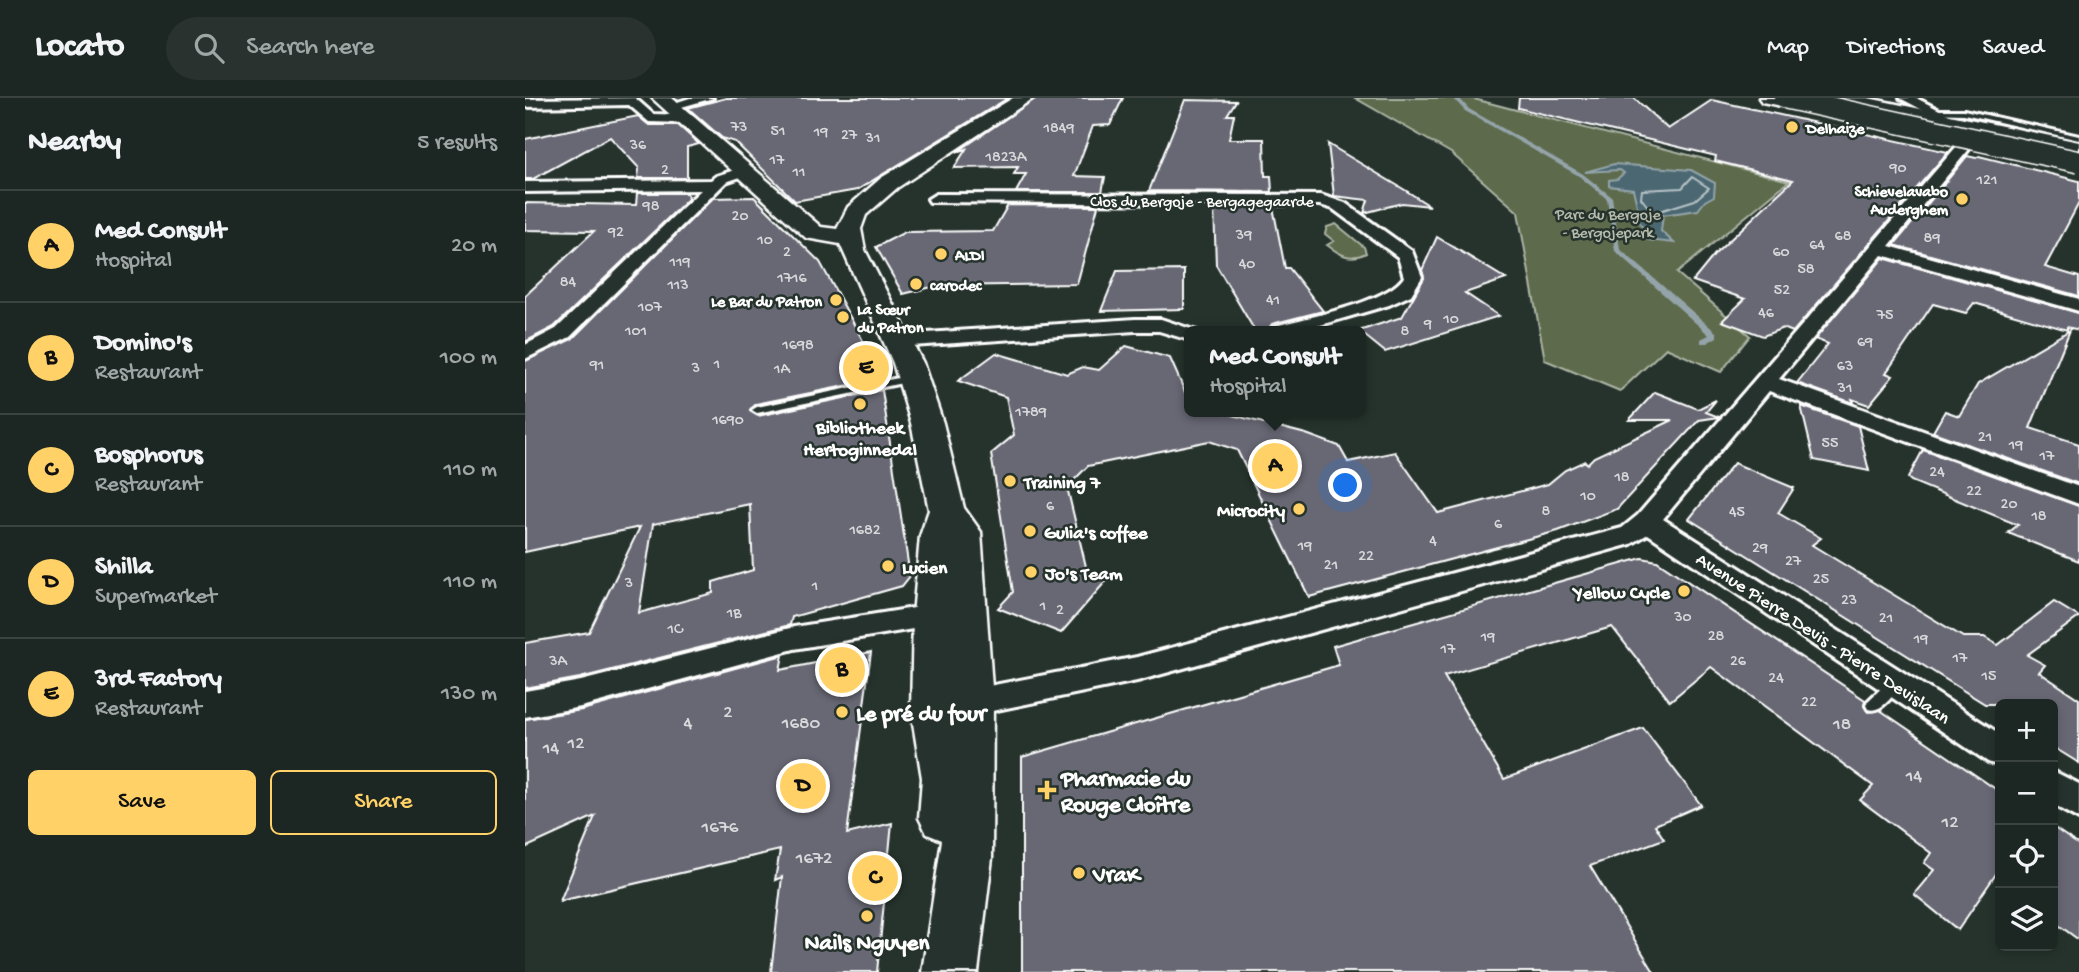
<!DOCTYPE html>
<meta charset="utf-8">
<style>
:root{--surface:#1c2622;--page:#29322f;--text:#f1f3f6;--muted:#a0a5a5;--line:#3a4340;--accent:#ffd166}
body{margin:0;font-family:"Gochi Hand",sans-serif;background:var(--page);color:var(--text)}
.controls{position:absolute;right:21px;bottom:21px;display:grid;overflow:hidden;border-radius:10px;box-shadow:0 4px 10px #0003}
.controls button{width:63px;height:63px;display:grid;place-items:center;padding:0;border:0;border-bottom:2px solid var(--line);background:var(--surface);color:var(--text);font:35px sans-serif}
.you{position:absolute;left:821px;top:388px;width:24px;height:24px;margin:-18px;border:5px solid #fff;border-radius:50%;background:#1a73e8;box-shadow:0 0 0 10px #1a73e833}
.badge{display:grid;place-items:center;width:46px;height:46px;border-radius:50%;background:var(--accent);color:#111;font-size:23px;font-weight:700}
.pin{position:absolute;translate:-50% -50%;border:4px solid #fff;box-shadow:0 2px 7px #0006}
.popup{position:absolute;left:659px;top:228px;width:182px;height:91px;box-sizing:border-box;display:grid;place-content:center;border-radius:10px;background:var(--surface);filter:drop-shadow(0 2px 5px #0005);font-size:23px;white-space:nowrap;color:var(--muted)}
.popup b{font-size:26px;color:var(--text)}
.popup::after{content:'';position:absolute;left:50%;top:100%;margin-left:-14px;border:14px solid transparent;border-top-color:var(--surface)}
.list{margin:0;padding:0;list-style:none}
h2{display:flex;justify-content:space-between;align-items:center;height:91px;margin:0;padding:0 28px;font-size:30px}
h2 small{font-size:23px;font-weight:400;color:var(--muted)}
.list li{display:grid;grid-template-columns:46px 1fr auto;gap:21px;align-items:center;box-sizing:border-box;height:112px;padding:0 28px;border-top:2px solid var(--line)}
.list b{display:block;font-size:26px;white-space:nowrap}
.list p{margin:0;font-size:23px;white-space:nowrap;color:var(--muted)}
.list em{font-size:23px;font-style:normal;color:var(--muted)}
.actions{display:flex;gap:14px;padding:21px 28px}
.actions a{flex:1;padding:16px 0;border:2px solid var(--accent);border-radius:10px;text-align:center;font-size:24px;color:var(--accent)}
.actions .main{background:var(--accent);color:#111}
.icon{flex:none;width:38px;height:38px;fill:none;stroke:currentColor;stroke-width:2;stroke-linecap:round;stroke-linejoin:round}
.map{position:relative;flex:none;width:1554px;height:874px;overflow:hidden}
header{display:flex;align-items:center;gap:42px;box-sizing:border-box;height:98px;padding:0 35px;background:var(--surface);border-bottom:2px solid var(--line)}
header strong{font-size:33px}
nav{display:flex;gap:38px;margin-inline-start:auto;font-size:24px}
.search{width:490px;height:63px;background:var(--page);display:flex;align-items:center;gap:18px;box-sizing:border-box;padding:0 24px;border-radius:38px;color:var(--muted);font-size:26px}
main{display:flex}
aside{flex:1;background:var(--surface)}
.map>svg:first-child{display:block}
</style>
<header>
<strong>Locato</strong>
<div class="search"><svg class="icon" aria-label="search" viewBox="0 0 24 24"><circle cx="10" cy="10" r="6"/><path d="M15 15l6 6"/></svg>Search here</div>
<nav><a>Map</a><a>Directions</a><a>Saved</a></nav>
</header>
<main>
<aside>
<h2>Nearby<small>5 results</small></h2>
<ul class="list">
<li><span class="badge">A</span><div><b>Med Consult</b><p>Hospital</p></div><em>20 m</em></li>
<li><span class="badge">B</span><div><b>Domino's</b><p>Restaurant</p></div><em>100 m</em></li>
<li><span class="badge">C</span><div><b>Bosphorus</b><p>Restaurant</p></div><em>110 m</em></li>
<li><span class="badge">D</span><div><b>Shilla</b><p>Supermarket</p></div><em>110 m</em></li>
<li><span class="badge">E</span><div><b>3rd Factory</b><p>Restaurant</p></div><em>130 m</em></li>
</ul>
<div class="actions"><a class="main">Save</a><a>Share</a></div>
</aside>
<div class="map">
<svg width="1554" height="874" viewBox="0 0 1554 874">
<rect width="100%" height="100%" fill="#26332d"/>
<filter id="ink" filterUnits="userSpaceOnUse"><feTurbulence type="fractalNoise" baseFrequency=".0143" numOctaves="2"/><feDisplacementMap in="SourceGraphic" scale="14" xChannelSelector="R" yChannelSelector="G"/><feConvolveMatrix kernelMatrix="1 2 1 2 8 2 1 2 1" color-interpolation-filters="sRGB"/></filter>
<g filter="url(#ink)">
<g fill="#5d6b4c" stroke="#aeb5a6" stroke-width="2">
<polygon points="830,0 945,0 1264,83 1152,175 1225,238 1196,274 1141,250 1095,293 1020,262 993,114 926,55"/>
<path d="M 811,126 L 839,149 L 841,155 C 825,163 815,157 802,147 L 809,143 L 800,136 L 802,129 Z"/>
</g>
<polygon fill="#4c6872" stroke="#94a4aa" stroke-width="2" points="1089,66 1166,72 1190,85 1189,98 1180,103 1173,112 1138,117 1136,133 1149,145 1123,142 1117,137 1119,132 1113,122 1119,115 1112,108 1108,91 1084,88 1084,82 1092,81 1099,75 1095,72 1060,74"/>
<g fill="none" stroke-linecap="round" stroke-linejoin="round">
<polygon stroke="#b7c3c7" stroke-width="2" points="1167,79 1184,90 1170,102 1128,115 1116,100 1117,92 1157,90"/>
<polygon fill="#94a4aa" fill-rule="evenodd" points="928,0 934,0 944,11 1058,76 1087,99 1095,151 1192,235 1192,239 1182,245 1176,245 1176,241 1184,237 1090,153 1082,101 1054,78 940,13"/>
</g>
<g fill="#686875" stroke="#fff" stroke-width="2" fill-rule="evenodd">
<polygon points="201,0 483,0 332,92 270,103 210,44 197,40 163,10"/>
<polygon points="511,0 598,0 585,27 568,28 549,78 580,79 577,94 491,94 501,76 489,76 493,69 429,70 441,51 432,54"/>
<polygon points="994,0 1109,0 1143,31 1187,2 1423,54 1268,234 1258,230 1238,238 1197,223 1220,201 1168,183 1190,156 1268,82 1190,63 1191,58 993,10"/>
<polygon points="660,2 711,3 702,17 709,17 704,41 739,41 740,78 746,78 747,94 624,93"/>
<polygon points="113,18 124,27 153,27 174,46 162,49 162,80 113,80 114,70 85,39 8,81 0,81 0,41"/>
<polygon points="803,46 880,92 905,108 877,105 839,115 843,102 809,98"/>
<polygon points="1442,58 1451,60 1454,58 1554,83 1554,105 1520,169 1554,179 1554,198 1369,147"/>
<polygon points="112,95 162,95 163,101 29,229 0,244 0,198 69,133 0,132 0,105 111,107"/>
<path d="M 229,99 L 295,164 L 354,272 L 355,281 L 231,306 L 225,313 L 233,318 L 357,292 L 385,478 L 377,488 L 267,519 L 265,527 L 55,580 L 0,590 L 0,545 L 64,534 L 115,429 L 0,454 L 0,263 L 47,241 L 188,100 ZM 225,406 L 228,472 L 188,484 L 188,495 L 114,515 L 128,426 Z"/>
<polygon points="483,107 573,108 552,186 411,188 378,196 351,149 380,134 468,133"/>
<polygon points="689,109 748,109 760,170 764,170 798,213 747,226 742,233 730,233 691,167"/>
<polygon points="912,139 981,181 940,195 974,218 860,254 834,233 877,219 899,180 897,172"/>
<polygon points="1358,160 1554,215 1554,232 1542,229 1542,232 1449,205 1441,215 1408,206 1361,275 1368,278 1344,307 1327,301 1328,305 1272,285 1303,246 1290,241"/>
<polygon points="659,172 659,211 576,213 592,173"/>
<polygon points="1545,232 1505,330 1554,346 1554,386 1408,334 1420,313 1434,318 1453,286"/>
<polygon points="601,248 645,260 664,303 664,314 696,314 781,336 814,348 823,364 870,354 913,415 1023,386 1040,372 1060,363 1062,366 1069,359 1148,322 1104,322 1130,294 1173,311 1191,302 1181,314 1194,319 1174,322 1092,411 1033,433 784,499 712,352 684,343 563,368 542,389 563,477 581,483 536,535 473,510 488,494 466,356 489,337 481,299 433,283 471,255 542,276 558,269 574,272"/>
<polygon points="1276,308 1333,328 1344,373 1289,362"/>
<polygon points="1398,352 1554,408 1554,463 1483,435 1493,427 1386,383 1383,380"/>
<polygon points="1209,365 1269,390 1253,415 1296,440 1287,447 1438,539 1459,539 1473,547 1529,504 1554,519 1502,557 1520,567 1514,574 1554,601 1554,665 1528,649 1528,606 1460,606 1164,421"/>
<polygon points="1117,460 1132,463 1340,602 1339,608 1343,614 1355,612 1475,694 1475,770 1433,832 1389,796 1409,772 1399,765 1406,755 1335,702 1348,688 1186,569 1145,603 1087,529 919,578 979,681 1118,630 1176,707 1130,727 1139,741 1065,768 1129,874 497,874 497,659 814,567 808,548"/>
<polygon points="346,554 322,736 367,725 352,874 246,874 257,779 250,782 255,752 35,803 70,718 0,750 0,621 57,612 258,557 255,572"/>
<polygon points="1528,729 1554,747 1554,842 1528,823"/>
</g>
<g fill="none" stroke-linecap="round" stroke-linejoin="round">
<defs>
<g id="service">
<polygon points="1401,12 1439,12 1554,38 1554,42 1439,16 1399,15"/>
<polygon points="388,277 393,280 392,282 232,315 227,312 232,309"/>
<path d="M 1370,580 L 1375,582 L 1377,586 L 1375,590 C 1366,599 1356,615 1343,611 L 1341,607 L 1343,603 L 1365,582 Z"/>
</g>
<g id="minor">
<polygon points="110,0 128,16 161,17 168,21 161,25 124,24 104,7 0,9 0,1"/>
<polygon points="165,0 188,0 146,12 140,8"/>
<polygon points="1375,0 1391,0 1438,24 1426,27"/>
<polygon points="1438,41 1450,44 1364,148 1554,201 1554,213 1357,157 1254,281 1554,389 1554,406 1244,293 1138,421 1475,636 1475,668 1463,664 1123,436 1106,446 612,583 433,620 422,616 417,607 422,598 433,594 612,559 1097,430 1113,417"/>
<polygon points="222,68 229,72 227,75 201,84 45,239 0,261 0,247 31,231 176,92 0,94 0,84 186,82 191,78"/>
<path d="M 411,96 L 796,97 L 820,105 L 887,153 L 897,179 L 886,197 L 864,207 L 775,233 L 745,233 L 748,229 C 780,219 861,206 879,179 L 873,159 L 808,111 L 795,107 L 405,104 L 403,101 Z"/>
<polygon points="610,221 636,221 672,233 664,233 664,242 634,233 610,233 372,249 362,243 372,237"/>
<polygon points="408,507 418,510 422,518 418,526 269,551 56,609 0,619 0,593 56,583 269,529"/>
<polygon points="1528,673 1554,686 1554,721 1528,707"/>
</g>
<g id="secondary">
<polygon points="127,0 147,0 296,129 312,131 323,109 356,80 488,0 509,0 372,90 341,117 336,131 340,152 398,265 418,325 439,410 456,434 468,604 467,760 453,874 397,874 417,742 402,736 394,720 397,680 386,613 388,518 395,438 404,412 386,325 368,265 315,146 281,140"/>
<polygon points="1234,0 1268,0 1306,8 1309,12 1300,17 1237,4"/>
<polygon points="1309,0 1343,0 1554,44 1554,56 1318,5"/>
</g>
</defs>
<use href="#service" stroke="#fff" stroke-width="6"/>
<use href="#minor" stroke="#fff" stroke-width="6"/>
<use href="#secondary" stroke="#fff" stroke-width="5"/>
<use href="#service" fill="#26332d" fill-rule="evenodd"/>
<use href="#minor" fill="#26332d" fill-rule="evenodd"/>
<use href="#secondary" fill="#26332d" fill-rule="evenodd"/>
<defs>
<polyline id="trunk-bridge" points="1261,0 1554,64"/>
</defs>
<use href="#trunk-bridge" stroke="#fff" stroke-width="24" stroke-linecap="butt"/>
<use href="#trunk-bridge" stroke="#26332d" stroke-width="21"/>
</g>
</g>
<g fill="#ffd166" stroke="#26332d" stroke-width="2.5">
<circle cx="1267" cy="29" r="7"/>
<circle cx="1437" cy="101" r="7"/>
<circle cx="416" cy="156" r="7"/>
<circle cx="391" cy="186" r="7"/>
<circle cx="311" cy="202" r="7"/>
<circle cx="318" cy="219" r="7"/>
<circle cx="335" cy="306" r="7"/>
<circle cx="485" cy="383" r="7"/>
<circle cx="774" cy="411" r="7"/>
<circle cx="505" cy="433" r="7"/>
<circle cx="363" cy="468" r="7"/>
<circle cx="506" cy="474" r="7"/>
<circle cx="1159" cy="493" r="7"/>
<circle cx="317" cy="614" r="7"/>
<path d="M518.5 681.5h7v7h7v7h-7v7h-7v-7h-7v-7h7z"/>
<circle cx="554" cy="775" r="7"/>
<circle cx="342" cy="818" r="7"/>
</g>
<g text-anchor="middle" stroke-width="5" stroke-linejoin="round" paint-order="stroke">
<g font-size="16" fill="#d9d9dc">
<text x="214" y="33">73</text>
<text x="534" y="34">1849</text>
<text x="253" y="37">51</text>
<text x="296" y="38">19</text>
<text x="324" y="41">27</text>
<text x="348" y="44">31</text>
<text x="113" y="51">36</text>
<text x="481" y="63">1823A</text>
<text x="252" y="66">17</text>
<text x="1373" y="74">90</text>
<text x="140" y="76">2</text>
<text x="274" y="78">11</text>
<text x="1462" y="86">121</text>
<text x="126" y="112">98</text>
<text x="215" y="122">20</text>
<text x="91" y="138">92</text>
<text x="719" y="141">39</text>
<text x="1318" y="142">68</text>
<text x="1407" y="144">89</text>
<text x="240" y="146">10</text>
<text x="1292" y="151">64</text>
<text x="262" y="158">2</text>
<text x="1256" y="158">60</text>
<text x="155" y="168">119</text>
<text x="722" y="170">40</text>
<text x="1281" y="175">58</text>
<text x="267" y="184">1716</text>
<text x="43" y="188">84</text>
<text x="153" y="191">113</text>
<text x="1257" y="196">52</text>
<text x="748" y="206">41</text>
<text x="125" y="213">107</text>
<text x="1241" y="219">46</text>
<text x="1360" y="221">75</text>
<text x="926" y="225">10</text>
<text x="903" y="230">9</text>
<text x="111" y="237">101</text>
<text x="880" y="237">8</text>
<text x="1340" y="248">69</text>
<text x="273" y="251">1698</text>
<text x="192" y="270">1</text>
<text x="72" y="271">91</text>
<text x="1320" y="272">63</text>
<text x="171" y="274">3</text>
<text x="257" y="275">1A</text>
<text x="1320" y="294">31</text>
<text x="506" y="318">1789</text>
<text x="203" y="326">1690</text>
<text x="1460" y="343">21</text>
<text x="1305" y="349">55</text>
<text x="1491" y="351">19</text>
<text x="1522" y="362">17</text>
<text x="1412" y="378">24</text>
<text x="1097" y="383">18</text>
<text x="1449" y="397">22</text>
<text x="1063" y="402">10</text>
<text x="1484" y="410">20</text>
<text x="525" y="412">6</text>
<text x="1021" y="417">8</text>
<text x="1212" y="418">45</text>
<text x="1514" y="422">18</text>
<text x="973" y="430">6</text>
<text x="340" y="436">1682</text>
<text x="908" y="447">4</text>
<text x="780" y="452">19</text>
<text x="1235" y="454">29</text>
<text x="841" y="462">22</text>
<text x="1268" y="467">27</text>
<text x="806" y="471">21</text>
<text x="1296" y="485">25</text>
<text x="104" y="489">3</text>
<text x="290" y="492">1</text>
<text x="1324" y="506">23</text>
<text x="518" y="512">1</text>
<text x="535" y="516">2</text>
<text x="209" y="519">1B</text>
<text x="1158" y="523">30</text>
<text x="1361" y="524">21</text>
<text x="150" y="535">1C</text>
<text x="1191" y="542">28</text>
<text x="963" y="543">19</text>
<text x="1396" y="545">19</text>
<text x="923" y="555">17</text>
<text x="1435" y="564">17</text>
<text x="33" y="567">3A</text>
<text x="1213" y="567">26</text>
<text x="1464" y="582">15</text>
<text x="1251" y="584">24</text>
<text x="1284" y="608">22</text>
</g>
<g font-size="16" font-weight="bold" fill="#fff" stroke="#26332d" text-anchor="start">
<text x="1281" y="35">Delhaize</text>
<text x="1423" y="98" text-anchor="end">Schievelavabo<tspan x="1423" dy="18">Auderghem</tspan></text>
<text x="430" y="162">ALDI</text>
<text x="405" y="192">carodec</text>
<text x="297" y="208" text-anchor="end">Le Bar du Patron</text>
<text x="332" y="216">La Sœur<tspan x="332" dy="18">du Patron</tspan></text>
</g>
<g font-size="16" fill="#fff" stroke="#26332d">
<text x="677" y="108">Clos du Bergoje - Bergagegaarde</text>
</g>
<g font-size="16" fill="#b6bcae" stroke="#26332d">
<text x="1083" y="121">Parc du Bergoje<tspan x="1083" dy="18">- Bergojepark</tspan></text>
</g>
<g font-size="19" font-weight="bold" fill="#fff" stroke="#26332d" text-anchor="start">
<text x="335" y="335" text-anchor="middle">Bibliotheek<tspan x="335" dy="22">Hertoginnedal</tspan></text>
<text x="499" y="390">Training 7</text>
<text x="760" y="418" text-anchor="end">Microcity</text>
<text x="519" y="440">Gulia's coffee</text>
<text x="377" y="475">Lucien</text>
<text x="520" y="481">Jo's Team</text>
<text x="1145" y="500" text-anchor="end">Yellow Cycle</text>
</g>
<g font-size="19" fill="#fff" stroke="#26332d">
<text transform="translate(1299 539) rotate(33)" y="7">Avenue Pierre Devis - Pierre Devislaan</text>
</g>
<g font-size="19" fill="#d9d9dc">
<text x="203" y="619">2</text>
<text x="163" y="630">4</text>
<text x="276" y="630">1680</text>
<text x="1317" y="631">18</text>
<text x="51" y="650">12</text>
<text x="26" y="655">14</text>
<text x="1389" y="683">14</text>
<text x="1425" y="729">12</text>
<text x="195" y="734">1676</text>
<text x="289" y="765">1672</text>
</g>
<g font-size="23" font-weight="bold" fill="#fff" stroke="#26332d" text-anchor="start">
<text x="331" y="622">Le pré du four</text>
<text x="536" y="687">Pharmacie du<tspan x="536" dy="26">Rouge Cloître</tspan></text>
<text x="568" y="783">VraK</text>
<text x="342" y="851" text-anchor="middle">Nails Nguyen</text>
</g>
</g>
</svg>
<div class="controls">
<button>+</button>
<button>−</button>
<button><svg class="icon" aria-label="locate" viewBox="0 0 24 24"><circle cx="12" cy="12" r="6"/><path d="M12 2v4M12 18v4M2 12h4M18 12h4"/></svg></button>
<button><svg class="icon" aria-label="layers" viewBox="0 0 24 24"><path d="M12 4l9 5-9 5-9-5zM3 14l9 5 9-5"/></svg></button>
</div>
<div class="you"></div>
<div class="pin badge" style="left:750px;top:368px">A</div>
<div class="popup"><b>Med Consult</b>Hospital</div>
<div class="pin badge" style="left:317px;top:572px">B</div>
<div class="pin badge" style="left:350px;top:780px">C</div>
<div class="pin badge" style="left:278px;top:688px">D</div>
<div class="pin badge" style="left:341px;top:270px">E</div>
</div>
</main>
